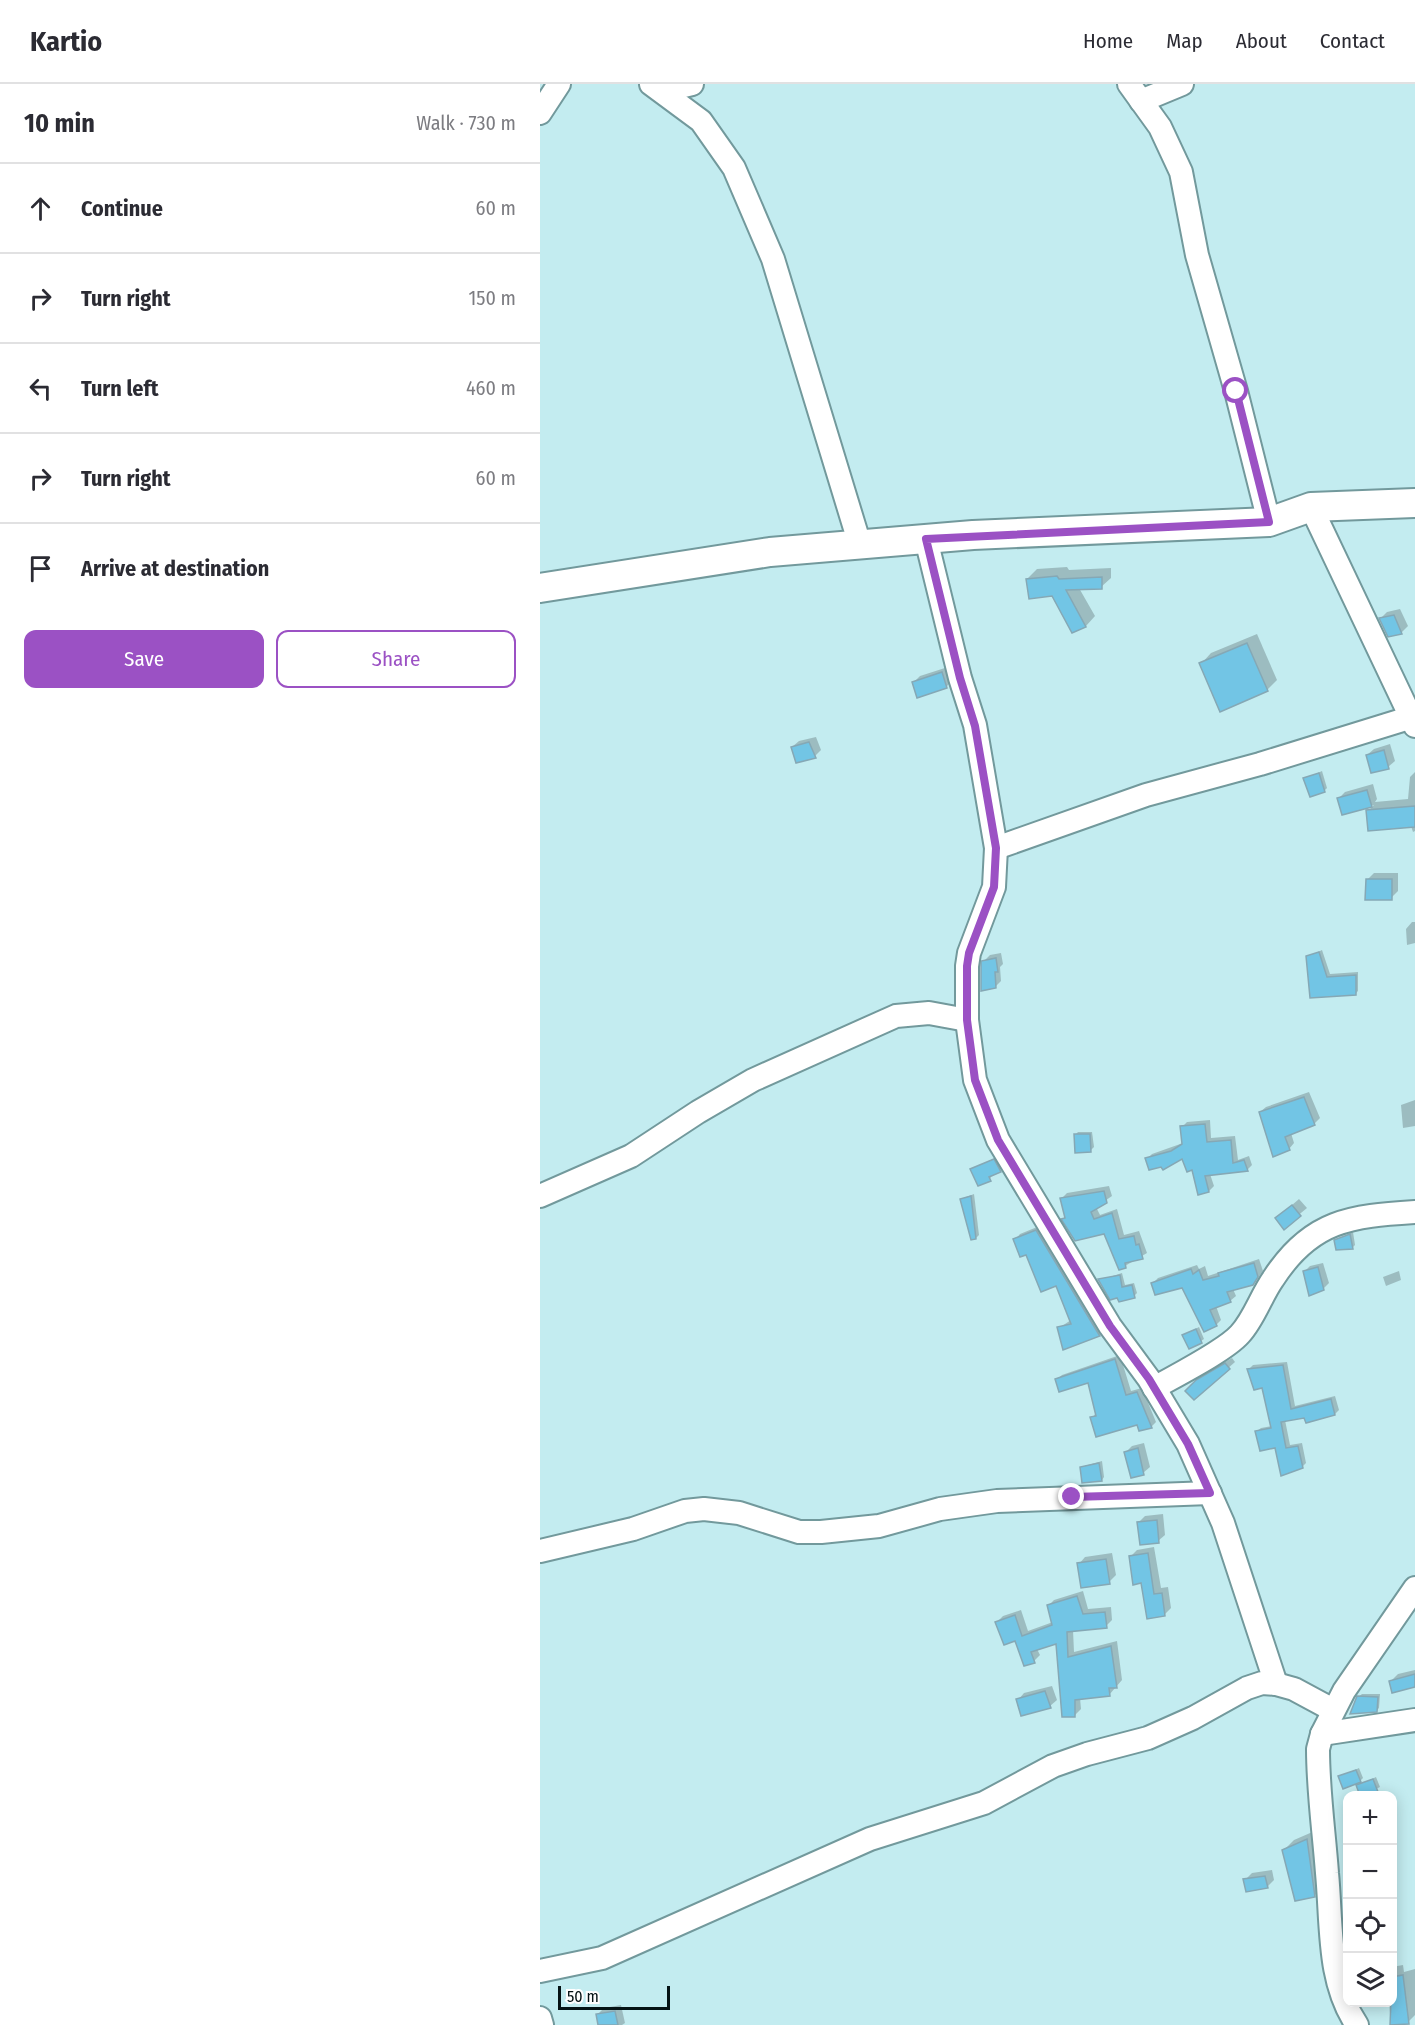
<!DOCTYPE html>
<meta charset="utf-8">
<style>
:root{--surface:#fff;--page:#f7f7f7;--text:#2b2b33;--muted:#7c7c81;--line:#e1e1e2;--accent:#9b51c4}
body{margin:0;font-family:"Fira Sans Condensed",sans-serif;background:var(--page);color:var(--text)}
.controls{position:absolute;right:18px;bottom:18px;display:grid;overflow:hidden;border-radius:12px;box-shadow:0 3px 15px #0003}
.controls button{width:54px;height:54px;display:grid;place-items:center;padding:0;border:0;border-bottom:2px solid var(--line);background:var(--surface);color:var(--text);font:30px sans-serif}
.scale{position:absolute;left:18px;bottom:15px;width:112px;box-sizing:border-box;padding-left:6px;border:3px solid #051315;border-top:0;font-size:16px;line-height:21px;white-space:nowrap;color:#051315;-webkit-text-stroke:4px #fff;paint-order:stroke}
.stop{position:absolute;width:18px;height:18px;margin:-14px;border:4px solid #9b51c4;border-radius:50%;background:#fff}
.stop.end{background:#9b51c4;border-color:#fff;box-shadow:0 2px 6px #0008}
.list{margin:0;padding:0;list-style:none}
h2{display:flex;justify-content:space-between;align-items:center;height:78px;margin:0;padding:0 24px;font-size:26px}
h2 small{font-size:20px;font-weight:400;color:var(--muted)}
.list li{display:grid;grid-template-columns:39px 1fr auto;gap:18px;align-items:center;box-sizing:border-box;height:90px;padding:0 24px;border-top:2px solid var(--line)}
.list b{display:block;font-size:22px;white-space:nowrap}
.list em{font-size:20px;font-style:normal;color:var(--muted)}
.actions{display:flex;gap:12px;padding:18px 24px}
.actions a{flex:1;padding:14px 0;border:2px solid var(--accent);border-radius:12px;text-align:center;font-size:21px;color:var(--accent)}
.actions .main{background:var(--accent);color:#fff}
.icon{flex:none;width:33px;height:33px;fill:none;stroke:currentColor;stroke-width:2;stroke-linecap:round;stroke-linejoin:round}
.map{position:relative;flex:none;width:875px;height:1941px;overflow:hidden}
header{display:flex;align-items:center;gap:36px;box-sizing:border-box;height:84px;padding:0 30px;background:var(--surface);border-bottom:2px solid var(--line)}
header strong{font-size:28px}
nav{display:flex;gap:33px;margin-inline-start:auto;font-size:21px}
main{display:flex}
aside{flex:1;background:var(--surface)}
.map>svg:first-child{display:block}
</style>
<header>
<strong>Kartio</strong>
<nav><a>Home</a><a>Map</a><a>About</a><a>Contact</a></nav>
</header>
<main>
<aside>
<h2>10 min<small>Walk · 730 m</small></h2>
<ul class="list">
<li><svg class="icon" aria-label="ahead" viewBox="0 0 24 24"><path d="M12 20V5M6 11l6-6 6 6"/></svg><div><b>Continue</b></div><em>60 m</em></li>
<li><svg class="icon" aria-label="right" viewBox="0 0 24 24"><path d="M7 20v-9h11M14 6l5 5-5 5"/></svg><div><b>Turn right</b></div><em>150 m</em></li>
<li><svg class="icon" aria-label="left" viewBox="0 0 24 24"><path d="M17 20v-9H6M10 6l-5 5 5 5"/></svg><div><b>Turn left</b></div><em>460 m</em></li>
<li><svg class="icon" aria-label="right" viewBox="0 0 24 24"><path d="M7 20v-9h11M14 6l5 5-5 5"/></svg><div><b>Turn right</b></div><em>60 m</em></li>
<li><svg class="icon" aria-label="arrive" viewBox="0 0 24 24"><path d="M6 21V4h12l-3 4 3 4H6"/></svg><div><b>Arrive at destination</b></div></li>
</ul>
<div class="actions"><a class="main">Save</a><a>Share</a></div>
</aside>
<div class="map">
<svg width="875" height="1941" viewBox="0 0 875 1941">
<rect width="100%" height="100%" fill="#c3ecf0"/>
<g fill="#0003">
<polygon points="527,483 529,486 571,484 571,494 561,503 539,504 555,532 546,542 533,547 512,510 487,495 497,485"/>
<polygon points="860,525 868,542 861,549 841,534 847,528"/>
<polygon points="717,550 737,596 727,606 661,580 671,569"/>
<polygon points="408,583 413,596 406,603 373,599 380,592"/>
<polygon points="276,653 281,666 275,672 252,663 259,657"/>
<polygon points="850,660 855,677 848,683 827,671 834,665"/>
<polygon points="782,687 787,704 784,707 765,695"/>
<polygon points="875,688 875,747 873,748 871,742 828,727 834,721 803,730 799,714 805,708 833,700 837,715 835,718 868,715 870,693"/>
<polygon points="834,789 858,789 858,807 851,814 827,796"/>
<polygon points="872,838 875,838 875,859 867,861 866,845"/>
<polygon points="782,866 790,890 818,888 818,907 815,910 772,912 768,873"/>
<polygon points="461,869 463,880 460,883 461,897 455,903 444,877 450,871"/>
<polygon points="769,1008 780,1034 774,1040 751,1049 754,1059 749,1065 720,1028 726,1023"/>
<polygon points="875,1016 875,1042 863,1044 861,1021"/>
<polygon points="670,1036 671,1054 695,1052 698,1076 709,1072 712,1081 707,1086 670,1090 674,1102 669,1107 643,1073 621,1081 607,1075 612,1070 643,1059 642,1043 647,1038"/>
<polygon points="538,1048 552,1048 554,1063 551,1066 535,1051"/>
<polygon points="457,1073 463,1084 452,1090 450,1095 439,1100 432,1085"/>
<polygon points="569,1102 572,1112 556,1123 560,1131 577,1125 584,1151 599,1147 607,1169 585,1182 565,1148 523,1135 526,1132 522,1114 527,1109"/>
<polygon points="434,1110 439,1151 436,1154 421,1115"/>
<polygon points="759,1115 767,1124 744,1143 744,1128"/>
<polygon points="502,1141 565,1245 559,1250 524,1264 519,1244 531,1236 516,1200 475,1156 480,1150"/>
<polygon points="813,1148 815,1161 812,1164 795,1157"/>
<polygon points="719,1175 723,1187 718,1194 713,1200 693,1205 696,1212 690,1217 676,1222 681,1236 676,1241 642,1203 613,1199 618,1194 657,1181 659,1185 665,1182 668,1192"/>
<polygon points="783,1179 789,1199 783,1205 764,1188 770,1182"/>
<polygon points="859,1187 861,1196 846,1202 843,1193"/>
<polygon points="582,1189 585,1201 594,1199 597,1209 594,1212 560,1196"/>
<polygon points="659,1243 664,1255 661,1257 644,1251"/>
<polygon points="580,1271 591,1307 602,1304 616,1338 611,1343 598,1339 552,1334 556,1329 549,1297 516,1296 522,1291"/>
<polygon points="692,1274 695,1278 654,1314 647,1307 664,1290"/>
<polygon points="747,1278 755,1322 795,1312 799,1326 795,1330 745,1336 750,1361 762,1359 766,1379 762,1383 717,1347 721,1344 732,1342 723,1302 709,1285 713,1281"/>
<polygon points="604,1359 610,1383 603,1389 586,1368 592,1362"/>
<polygon points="562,1377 564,1393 562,1396 541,1383"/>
<polygon points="623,1430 625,1451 618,1457 599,1438 605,1432"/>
<polygon points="614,1463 621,1504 628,1503 631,1524 625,1530 590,1473 597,1466"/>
<polygon points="572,1469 576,1491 569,1498 539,1480 545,1473"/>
<polygon points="543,1507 548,1525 571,1523 572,1536 566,1542 533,1546 534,1568 577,1557 582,1596 569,1611 540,1614 541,1625 535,1631 517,1558 497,1565 500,1571 494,1577 457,1538 463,1532 481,1526 488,1547 513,1538 508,1522 514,1516"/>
<polygon points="875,1586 875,1601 851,1597 858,1590"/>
<polygon points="512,1602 517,1616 510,1622 482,1631 478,1616 484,1609"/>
<polygon points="822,1610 840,1610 839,1624 836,1627 818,1613"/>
<polygon points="819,1684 823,1694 820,1697 800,1693"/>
<polygon points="836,1693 840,1703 822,1712 818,1702"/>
<polygon points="777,1746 785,1801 774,1812 743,1767 754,1756"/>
<polygon points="732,1786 734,1796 727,1803 705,1796 712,1789"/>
<polygon points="808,1807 808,1830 805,1830 804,1811"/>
<polygon points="863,1881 864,1888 875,1885 875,1931 868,1938 851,1940 849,1918 852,1918 852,1883"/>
<polygon points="81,1921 85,1939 82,1941 59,1941 57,1931 64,1924"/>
</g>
<g fill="#72c5e5" stroke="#85a8b5" stroke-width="1.5">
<polygon points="517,492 519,495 562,493 562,505 526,506 546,543 532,549 512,512 489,515 486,495"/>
<polygon points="854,531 862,550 848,553 839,534"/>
<polygon points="707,559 728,607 680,628 659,579"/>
<polygon points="402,588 407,604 377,614 372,598"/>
<polygon points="269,658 276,674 256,679 251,663"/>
<polygon points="844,666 849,685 831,689 826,671"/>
<polygon points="779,689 785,708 770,713 763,694"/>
<polygon points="827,706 832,723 802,731 797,714"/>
<polygon points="875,722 875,743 828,747 826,726"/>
<polygon points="826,795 852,795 852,816 825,816"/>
<polygon points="779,868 787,893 816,891 816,911 770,914 766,872"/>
<polygon points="456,874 458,888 455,888 456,904 441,907 441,877"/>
<polygon points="764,1013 775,1041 745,1053 750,1066 733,1073 719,1028"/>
<polygon points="665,1040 667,1058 691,1056 693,1079 704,1076 708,1087 665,1092 669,1108 658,1111 652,1086 647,1088 642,1075 623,1086 621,1083 609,1086 605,1074 631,1067 642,1060 640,1042"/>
<polygon points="534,1050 550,1050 551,1068 535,1069"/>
<polygon points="454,1075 461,1088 449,1093 451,1097 438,1102 430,1085"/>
<polygon points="564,1107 567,1119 551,1128 554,1135 572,1129 579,1155 594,1152 596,1161 599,1160 603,1175 585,1179 586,1184 579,1186 564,1150 535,1157 521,1135 525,1134 520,1114"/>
<polygon points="431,1112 436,1155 431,1156 420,1115"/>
<polygon points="752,1121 761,1132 744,1146 735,1134"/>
<polygon points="496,1146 558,1249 560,1252 523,1266 517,1243 531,1240 516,1202 501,1208 486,1171 480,1173 473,1155"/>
<polygon points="810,1150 813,1165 796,1166 794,1156"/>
<polygon points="714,1179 718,1193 713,1201 687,1208 691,1218 670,1226 677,1242 664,1248 642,1204 615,1211 611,1199 651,1185 653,1190 659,1186 663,1196 679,1192 678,1189"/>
<polygon points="778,1183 784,1206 769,1212 763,1187"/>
<polygon points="580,1191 582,1203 592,1201 595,1214 579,1218 577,1214 570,1216 558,1195"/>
<polygon points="656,1245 662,1259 649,1265 642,1251"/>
<polygon points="575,1275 586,1311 597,1308 612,1344 599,1347 597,1341 556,1353 550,1333 556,1332 548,1299 519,1308 515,1295"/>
<polygon points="685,1279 690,1285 654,1316 645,1307 656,1296"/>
<polygon points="743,1281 751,1325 791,1315 795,1331 766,1339 764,1334 741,1338 746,1364 758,1362 763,1384 741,1392 735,1364 720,1367 715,1347 731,1344 722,1304 714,1306 707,1285"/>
<polygon points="598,1364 604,1391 591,1394 584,1368"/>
<polygon points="559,1379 562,1397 542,1399 540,1383"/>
<polygon points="617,1436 619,1459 600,1461 597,1438"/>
<polygon points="608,1469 614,1510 622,1509 625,1532 607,1535 601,1499 593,1501 589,1472"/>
<polygon points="566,1475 570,1500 541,1504 537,1479"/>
<polygon points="537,1512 543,1530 565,1528 567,1544 527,1548 528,1573 571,1562 577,1604 569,1604 570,1612 535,1616 535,1633 522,1633 516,1560 491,1568 495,1579 484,1582 475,1557 464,1561 455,1538 475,1531 482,1552 512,1541 507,1521"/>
<polygon points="875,1590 875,1603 852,1609 849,1597"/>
<polygon points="505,1607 511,1624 481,1632 476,1615"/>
<polygon points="817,1612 838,1613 837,1628 810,1630"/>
<polygon points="816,1686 821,1698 803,1705 798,1692"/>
<polygon points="833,1695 838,1708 820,1712 816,1701"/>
<polygon points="767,1755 775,1813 755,1817 742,1766"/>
<polygon points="725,1792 728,1804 706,1808 703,1795"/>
<polygon points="863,1891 869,1940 850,1941 852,1893"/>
<polygon points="75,1927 78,1941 58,1941 56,1930"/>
</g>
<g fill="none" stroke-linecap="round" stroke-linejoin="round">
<defs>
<g id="minor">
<polyline points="111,0 161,37 194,84 233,175 320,461"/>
<polyline points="589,0 620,43 641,88 657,171 696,307 729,438"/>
<polyline points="123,7 152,0"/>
<polyline points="601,17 642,0"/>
<polyline points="0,29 19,0"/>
<polyline points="771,423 875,642"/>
<polyline points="386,455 420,594 435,641 456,764 454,803 429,869 427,882 427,936 435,996 458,1056 570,1242 609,1295 648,1360 683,1439 736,1600"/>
<polyline points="456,764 606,711 720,680 869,634"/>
<polyline points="0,1112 91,1072 158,1028 213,996 356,932 389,929 427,936"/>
<path d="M 614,1304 C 635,1292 685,1267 700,1250 C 714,1235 721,1212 733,1195 C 771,1136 811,1132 875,1128"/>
<polyline points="0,1467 93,1445 145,1427 164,1425 199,1429 259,1448 281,1448 339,1442 400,1425 457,1417 670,1409"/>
<polyline points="782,1650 875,1636"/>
<polyline points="0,1887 62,1874 330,1755 444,1719 513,1682 547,1670 608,1654 653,1634 707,1604 722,1599 736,1600 754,1605 793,1626"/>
<polyline points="0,1934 2,1941"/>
<path d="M 817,1941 C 787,1897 792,1840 787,1789 C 784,1748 778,1707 778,1665 L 782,1650 L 804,1607 L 875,1504"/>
</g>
<polyline id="major" points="0,504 230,468 433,451 729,438 771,423 875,419"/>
</defs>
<use href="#minor" stroke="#72999c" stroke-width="26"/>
<use href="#major" stroke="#72999c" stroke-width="32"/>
<use href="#minor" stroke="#fff" stroke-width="22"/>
<use href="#major" stroke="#fff" stroke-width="28"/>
</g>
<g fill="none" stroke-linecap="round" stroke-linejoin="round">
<polyline stroke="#9b51c4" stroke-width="8" points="532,1413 670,1409 648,1360 609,1295 570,1242 458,1056 435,996 427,936 427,882 429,869 454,803 456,764 435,642 420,594 386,455 729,438 696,307"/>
</g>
</svg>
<div class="controls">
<button>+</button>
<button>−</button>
<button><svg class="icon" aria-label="locate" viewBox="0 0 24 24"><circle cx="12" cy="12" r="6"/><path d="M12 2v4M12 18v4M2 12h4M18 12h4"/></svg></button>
<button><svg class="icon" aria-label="layers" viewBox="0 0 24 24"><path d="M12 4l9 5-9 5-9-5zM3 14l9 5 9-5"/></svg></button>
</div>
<div class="scale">50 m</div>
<div class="stop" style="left:696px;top:307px"></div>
<div class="stop end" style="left:532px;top:1413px"></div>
</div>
</main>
